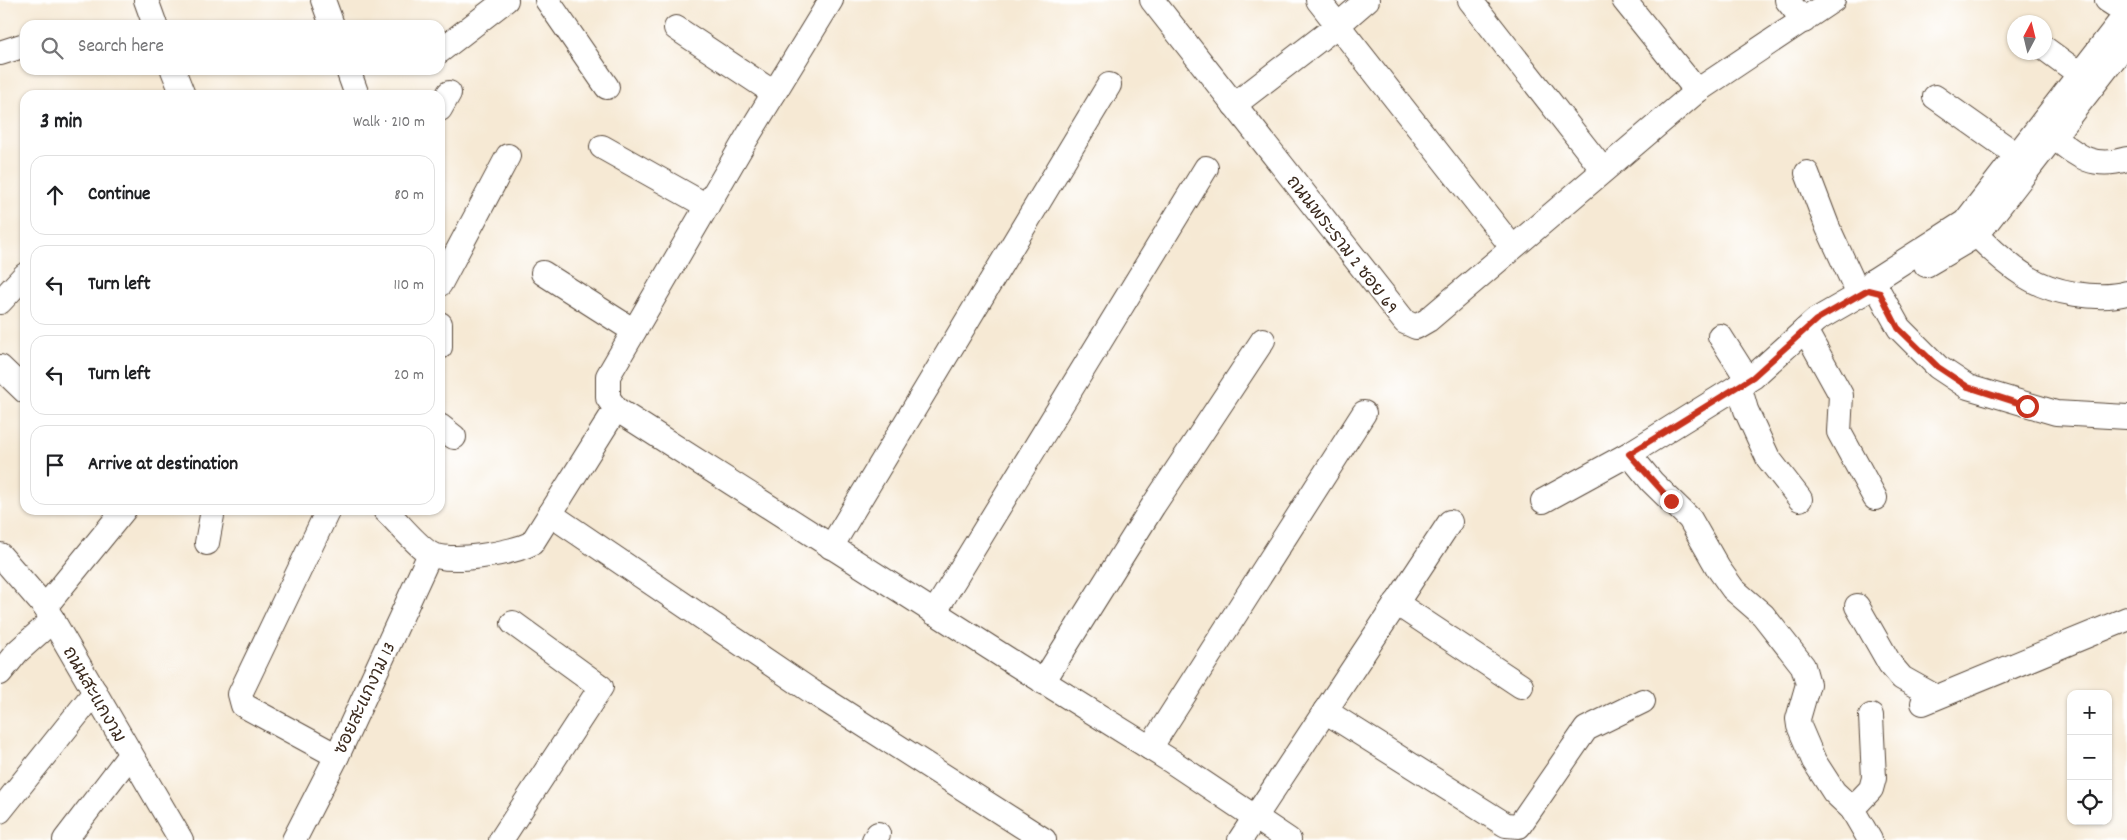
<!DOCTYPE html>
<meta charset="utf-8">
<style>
:root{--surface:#fff;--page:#f6f6f6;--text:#202124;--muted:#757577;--line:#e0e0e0}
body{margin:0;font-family:Dekko,"Playpen Sans Thai",sans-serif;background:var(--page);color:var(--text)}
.controls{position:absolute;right:15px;bottom:15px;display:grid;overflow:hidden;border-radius:10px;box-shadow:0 1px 4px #0004}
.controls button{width:45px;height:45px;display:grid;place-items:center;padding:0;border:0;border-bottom:1px solid var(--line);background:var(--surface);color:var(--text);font:25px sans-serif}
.compass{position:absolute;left:2007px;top:15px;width:45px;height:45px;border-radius:50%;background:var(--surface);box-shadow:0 1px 4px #0004;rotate:7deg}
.stop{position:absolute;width:15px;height:15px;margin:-11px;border:4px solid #c8321e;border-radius:50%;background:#fff}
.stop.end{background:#c8321e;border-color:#fff;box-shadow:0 1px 5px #0008}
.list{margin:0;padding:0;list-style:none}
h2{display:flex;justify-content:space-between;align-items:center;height:65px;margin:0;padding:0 20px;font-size:21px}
h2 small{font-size:16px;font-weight:400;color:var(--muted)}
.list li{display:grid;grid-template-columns:32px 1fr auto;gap:15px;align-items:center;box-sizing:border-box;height:80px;margin:0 10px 10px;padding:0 10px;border:1px solid var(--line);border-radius:15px}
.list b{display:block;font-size:19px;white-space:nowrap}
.list em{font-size:16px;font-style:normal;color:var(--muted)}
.icon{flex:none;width:28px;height:28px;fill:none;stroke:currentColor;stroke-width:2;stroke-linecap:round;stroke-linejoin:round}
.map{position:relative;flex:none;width:2127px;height:840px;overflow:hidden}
.search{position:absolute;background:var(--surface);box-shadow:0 1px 4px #0004;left:20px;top:20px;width:425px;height:55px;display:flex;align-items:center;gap:12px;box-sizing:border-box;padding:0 18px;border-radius:15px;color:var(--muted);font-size:19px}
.panel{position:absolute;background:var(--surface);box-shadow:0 1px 4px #0004;left:20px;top:90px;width:425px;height:425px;border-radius:15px}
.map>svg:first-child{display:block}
</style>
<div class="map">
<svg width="2127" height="840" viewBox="0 0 2127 840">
<rect width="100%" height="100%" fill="#fff"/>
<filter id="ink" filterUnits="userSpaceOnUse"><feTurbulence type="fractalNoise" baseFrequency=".02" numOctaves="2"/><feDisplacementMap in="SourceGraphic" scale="10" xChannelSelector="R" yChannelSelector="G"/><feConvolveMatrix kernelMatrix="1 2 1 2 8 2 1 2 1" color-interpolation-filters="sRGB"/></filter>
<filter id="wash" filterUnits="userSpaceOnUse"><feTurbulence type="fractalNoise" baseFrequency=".0096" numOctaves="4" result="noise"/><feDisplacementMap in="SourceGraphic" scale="20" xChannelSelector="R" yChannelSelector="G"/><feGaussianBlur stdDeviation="1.12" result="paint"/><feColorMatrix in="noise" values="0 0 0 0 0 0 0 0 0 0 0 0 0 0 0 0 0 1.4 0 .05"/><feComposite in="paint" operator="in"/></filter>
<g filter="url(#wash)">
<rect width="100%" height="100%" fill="#f6e9d4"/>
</g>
<g filter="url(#ink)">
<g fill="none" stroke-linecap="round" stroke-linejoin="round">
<defs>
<g id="minor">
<polyline points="146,0 155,25"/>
<polyline points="323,0 332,25"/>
<polyline points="547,0 607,87"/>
<polyline points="831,0 746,139 608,376 608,398 616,409 1017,665 1171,761 1289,840"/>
<polyline points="1152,0 1405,322 1416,327 1428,320 1697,91 1833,0"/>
<polyline points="1318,0 1512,247"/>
<polyline points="1470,0 1603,170"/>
<polyline points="1624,0 1697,91"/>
<polyline points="1787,0 1804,21"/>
<polyline points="2107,0 2127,13"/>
<polyline points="676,28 774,93"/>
<polyline points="2044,48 2081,75"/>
<polyline points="440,51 506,0"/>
<polyline points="0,53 25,45"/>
<polyline points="173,70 183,95"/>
<polyline points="348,70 357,95"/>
<polyline points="1935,97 2017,155"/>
<polyline points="1234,105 1338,25 1367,0"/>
<polyline points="440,109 449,93"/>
<path d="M 2042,128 C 2073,151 2087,171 2127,159"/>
<polyline points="602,147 707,206"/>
<polyline points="1807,173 1828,228 1859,295"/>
<path d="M 1966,223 C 1982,241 2006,264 2027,277 C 2052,293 2098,301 2127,293"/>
<polyline points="1926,265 1977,235 2127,42"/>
<polyline points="543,273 634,331"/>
<polyline points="1873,281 1899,328 1938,367 1968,387 2056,413 2127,417"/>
<polyline points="440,284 508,156"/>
<polyline points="0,302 25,275"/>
<polyline points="440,324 440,347"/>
<polyline points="1805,330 1841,395 1839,432 1875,498"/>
<polyline points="1720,336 1748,380"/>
<polyline points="0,367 25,391"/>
<polyline points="1739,385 1746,410 1768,458 1800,499"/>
<polyline points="440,426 454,437"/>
<polyline points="1629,454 1652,482 1690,519 1718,568 1733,589 1763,615 1803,666 1808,684 1798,719 1799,726 1814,761 1834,792 1852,809 1870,840"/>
<polyline points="1543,501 1629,454 1753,377 1816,320 1868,290 1873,281 1965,222 2127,13"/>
<polyline points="328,510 240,694 243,705 337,756"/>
<path d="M 385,510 C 399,523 413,542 429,553 C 447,565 513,553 532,543 L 616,409"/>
<polyline points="550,514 811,691 1044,840"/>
<polyline points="207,543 213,510"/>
<polyline points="831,547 1109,85"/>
<polyline points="0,555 45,607 181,840"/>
<polyline points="1396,603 1521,686"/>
<polyline points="1857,606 1890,664 1902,678 1936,697"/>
<polyline points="45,607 124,510"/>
<polyline points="934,613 1206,168"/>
<polyline points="0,673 17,652 53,620"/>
<polyline points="1043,682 1153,506 1263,340"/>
<polyline points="1923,703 2127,619"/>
<polyline points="1325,711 1506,825 1519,826 1586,729 1643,701"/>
<polyline points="1150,748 1364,413"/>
<polyline points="1852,809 1871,789 1874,778 1871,716"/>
<polyline points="0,811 95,692"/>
<polyline points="65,840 130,755"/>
<polyline points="294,840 337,756 430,554"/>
<polyline points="501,840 601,687 513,623"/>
<polyline points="874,840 878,834"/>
<polyline points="1240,840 1450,522"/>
</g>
</defs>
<use href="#minor" stroke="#574739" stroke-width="26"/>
<use href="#minor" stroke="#fff" stroke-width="24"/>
</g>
</g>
<g fill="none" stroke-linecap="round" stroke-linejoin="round" filter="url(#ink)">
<polyline stroke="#c8321e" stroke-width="6" points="1671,501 1629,454 1753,377 1816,320 1868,290 1880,293 1898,328 1938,367 1968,387 2027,406"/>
</g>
<g text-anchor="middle" stroke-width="4.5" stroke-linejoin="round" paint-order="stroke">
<g font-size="18" fill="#3b2a1e" stroke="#fff">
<text transform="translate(1343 244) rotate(52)" y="6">ถนนพระราม 2 ซอย 69</text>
<text transform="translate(95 694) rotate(60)" y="6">ถนนสะแกงาม</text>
<text transform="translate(364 698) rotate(-65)" y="6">ซอยสะแกงาม 13</text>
</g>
</g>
</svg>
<div class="controls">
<button>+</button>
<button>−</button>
<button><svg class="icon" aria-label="locate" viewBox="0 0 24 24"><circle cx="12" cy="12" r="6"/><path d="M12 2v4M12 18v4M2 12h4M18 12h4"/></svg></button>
</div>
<svg class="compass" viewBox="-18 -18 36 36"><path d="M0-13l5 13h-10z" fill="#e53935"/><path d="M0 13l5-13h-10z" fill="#757577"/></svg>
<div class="stop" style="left:2027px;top:406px"></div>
<div class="stop end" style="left:1671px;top:501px"></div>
<div class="search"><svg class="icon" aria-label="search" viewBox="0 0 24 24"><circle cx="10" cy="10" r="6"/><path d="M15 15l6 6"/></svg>Search here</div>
<section class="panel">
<h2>3 min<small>Walk · 210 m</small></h2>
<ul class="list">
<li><svg class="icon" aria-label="ahead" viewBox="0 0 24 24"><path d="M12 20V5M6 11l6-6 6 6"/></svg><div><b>Continue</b></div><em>80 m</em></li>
<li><svg class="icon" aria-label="left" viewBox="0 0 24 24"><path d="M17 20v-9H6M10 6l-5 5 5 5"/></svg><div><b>Turn left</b></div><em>110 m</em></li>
<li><svg class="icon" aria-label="left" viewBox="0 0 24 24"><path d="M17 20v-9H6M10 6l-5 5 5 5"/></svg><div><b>Turn left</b></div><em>20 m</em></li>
<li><svg class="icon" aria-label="arrive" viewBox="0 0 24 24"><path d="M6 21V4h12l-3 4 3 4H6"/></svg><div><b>Arrive at destination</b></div></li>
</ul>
</section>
</div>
